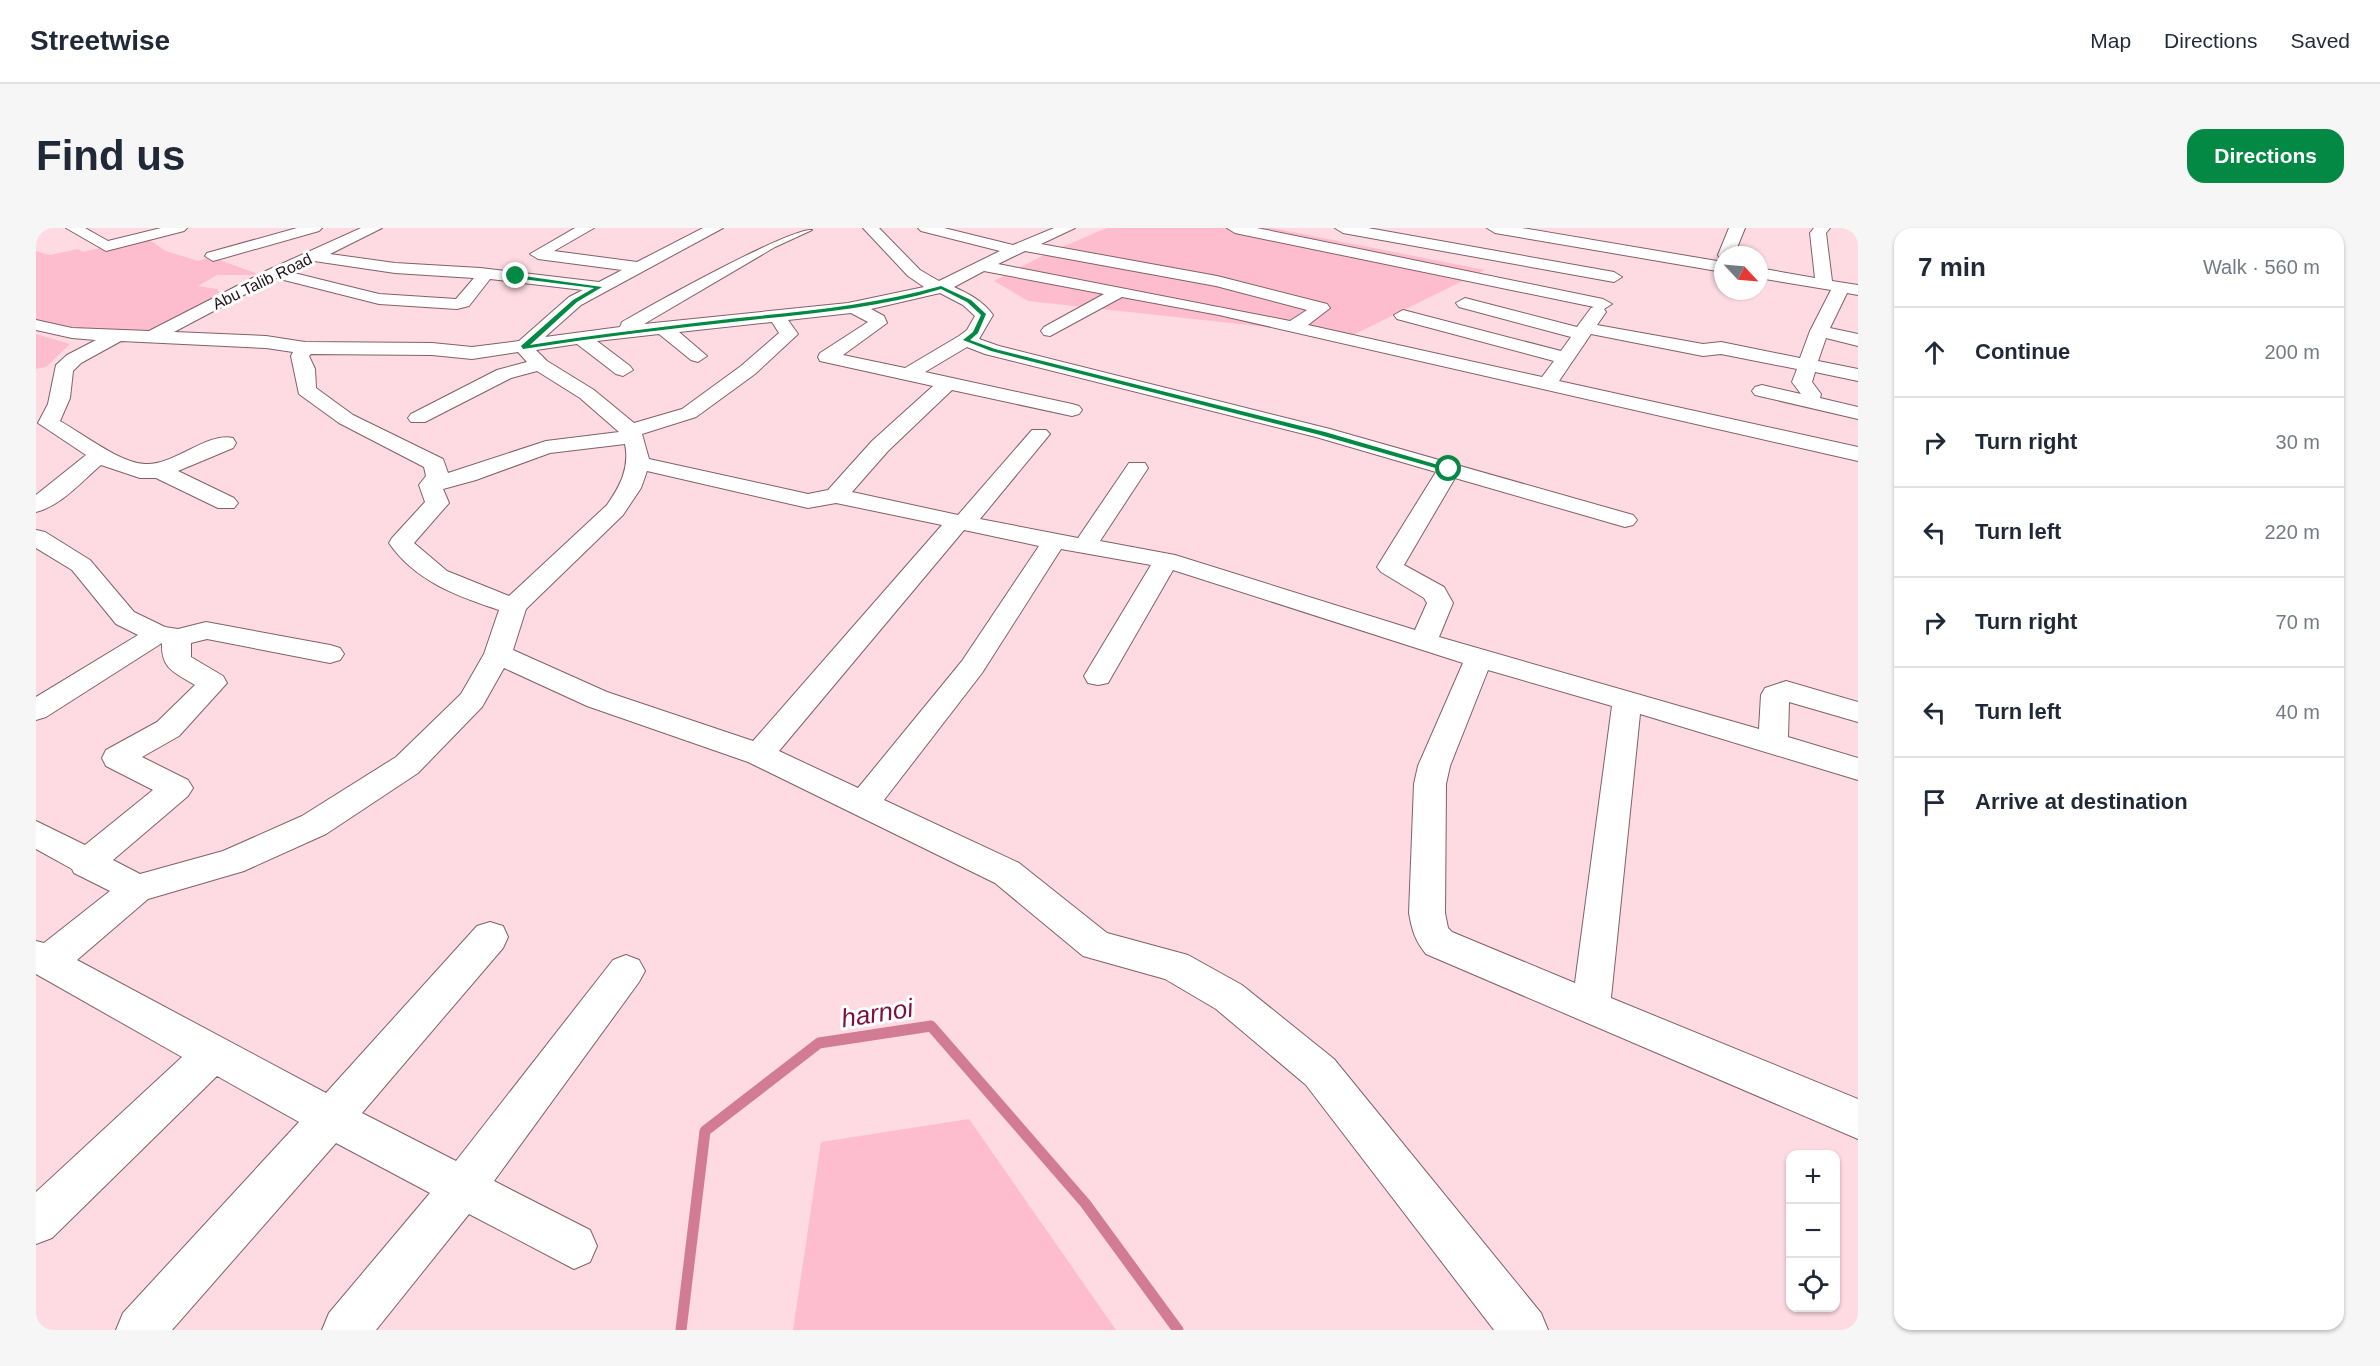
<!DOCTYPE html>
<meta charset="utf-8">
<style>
:root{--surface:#fff;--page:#f6f6f7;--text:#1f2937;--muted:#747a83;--line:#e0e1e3;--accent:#048945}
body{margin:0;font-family:Arial,sans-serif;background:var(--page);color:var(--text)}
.controls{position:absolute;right:18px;bottom:18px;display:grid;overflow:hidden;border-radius:12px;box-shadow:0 2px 4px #0004}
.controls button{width:54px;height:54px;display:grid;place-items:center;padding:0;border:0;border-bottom:2px solid var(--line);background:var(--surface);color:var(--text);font:30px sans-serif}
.compass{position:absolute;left:1678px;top:18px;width:54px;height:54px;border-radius:50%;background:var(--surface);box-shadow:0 2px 4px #0004;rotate:116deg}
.stop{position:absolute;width:18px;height:18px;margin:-14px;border:4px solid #048945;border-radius:50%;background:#fff}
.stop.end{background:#048945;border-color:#fff;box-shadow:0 2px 6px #0008}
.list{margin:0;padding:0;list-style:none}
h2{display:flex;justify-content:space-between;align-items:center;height:78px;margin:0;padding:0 24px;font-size:26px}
h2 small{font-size:20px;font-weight:400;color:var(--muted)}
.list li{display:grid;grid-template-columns:39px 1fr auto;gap:18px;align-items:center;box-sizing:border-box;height:90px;padding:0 24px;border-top:2px solid var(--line)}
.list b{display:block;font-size:22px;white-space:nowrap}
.list em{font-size:20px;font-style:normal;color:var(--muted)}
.icon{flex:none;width:33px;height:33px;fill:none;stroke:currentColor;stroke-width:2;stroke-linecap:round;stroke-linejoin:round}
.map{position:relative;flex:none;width:1822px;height:1102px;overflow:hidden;border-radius:18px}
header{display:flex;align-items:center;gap:36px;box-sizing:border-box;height:84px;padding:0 30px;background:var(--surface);border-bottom:2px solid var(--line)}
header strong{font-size:28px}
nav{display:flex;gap:33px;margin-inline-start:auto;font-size:21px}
.intro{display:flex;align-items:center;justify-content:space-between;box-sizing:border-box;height:144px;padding:0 36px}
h1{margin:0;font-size:42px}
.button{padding:15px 27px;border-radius:18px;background:var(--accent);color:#fff;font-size:21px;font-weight:700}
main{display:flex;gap:36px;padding:0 36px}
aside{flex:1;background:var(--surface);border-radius:18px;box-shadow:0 2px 4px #0004}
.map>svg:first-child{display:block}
</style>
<header>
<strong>Streetwise</strong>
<nav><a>Map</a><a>Directions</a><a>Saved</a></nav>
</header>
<div class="intro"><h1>Find us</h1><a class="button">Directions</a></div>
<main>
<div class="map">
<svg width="1822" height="1102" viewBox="0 0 1822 1102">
<rect width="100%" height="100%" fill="#fedae2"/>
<g fill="#febdce">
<polygon points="1071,0 1236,0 1449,42 1315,108 992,73 958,53 1014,24"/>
<path d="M 109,9 L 130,23 L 162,33 L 175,29 L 225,47 L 181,47 L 162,58 L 181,61 L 186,67 C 160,80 130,100 101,104 C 67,109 33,100 0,95 L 0,23 L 14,27 L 42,21 L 47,24 Z"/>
<polygon points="0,106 34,116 10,139 0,141"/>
<polygon points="933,891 1080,1102 757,1102 785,914"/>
</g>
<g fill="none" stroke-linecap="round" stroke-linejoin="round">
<polyline stroke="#d27b94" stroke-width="11" points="645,1102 669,903 783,815 895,798 1049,975 1142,1102"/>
<defs>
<g id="minor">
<polygon points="30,0 49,0 72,13 125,0 151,0 148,3 70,23"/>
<polygon points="261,0 286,0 283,3 177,33 169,28 171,25"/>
<path d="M 325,0 L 346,0 L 294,26 L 359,35 L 444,40 L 563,54 L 586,42 L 502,31 L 494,26 L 539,0 L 558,0 L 518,23 L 601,34 L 667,0 L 687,0 L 545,77 L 509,109 L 584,99 L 586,94 C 614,78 753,0 776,2 L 739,19 L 608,96 L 812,75 L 888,59 L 872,48 L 827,0 L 843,0 L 884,42 L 903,53 L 964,23 L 885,3 L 882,0 L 908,0 L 977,17 L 1018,0 L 1039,0 L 1005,16 L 1181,48 L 1291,76 L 1294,80 L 1272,97 L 1506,149 L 1518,133 L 1361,91 L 1358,87 L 1367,82 L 1525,123 L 1535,109 L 1423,79 L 1420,75 L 1429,70 L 1541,99 L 1555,80 L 1558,79 L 1199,5 L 1191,0 L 1221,0 L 1567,71 L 1576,76 L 1568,81 L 1570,84 L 1561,97 L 1667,116 L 1685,114 L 1764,130 L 1774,103 L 1795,62 L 1723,50 L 1723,40 L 1779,50 L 1774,5 L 1778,0 L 1794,0 L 1790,5 L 1796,53 L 1822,57 L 1822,67 L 1811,65 L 1794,100 L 1822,106 L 1822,118 L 1790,110 L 1782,133 L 1822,141 L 1822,153 L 1779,144 L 1776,154 L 1785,166 L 1784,170 L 1822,179 L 1822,191 L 1719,167 L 1716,163 L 1719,159 L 1726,157 L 1765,166 L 1756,154 L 1761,141 L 1685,126 L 1667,128 L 1555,106 L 1523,153 L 1822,219 L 1822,233 L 1183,87 L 1086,69 L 1014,108 L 1008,107 L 1005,103 L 1008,99 L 1068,66 L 948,43 L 918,59 C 933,66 947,73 957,87 L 943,111 L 963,118 L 1294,201 L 1597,287 L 1601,292 L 1597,297 L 1589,299 L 1419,250 L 1368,337 L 1408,359 L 1417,375 L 1403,409 L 1723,501 L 1725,467 L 1729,460 L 1750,453 L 1822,474 L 1822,494 L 1753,474 L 1752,509 L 1822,530 L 1822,552 L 1604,486 L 1575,770 L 1822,871 L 1822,911 L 1390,726 C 1379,713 1376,702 1373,685 L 1378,556 L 1382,538 L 1427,435 L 1137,342 L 1072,455 L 1062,457 L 1052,455 L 1048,448 L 1115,337 L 1025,321 L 946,445 L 848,572 L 983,635 L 1071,705 L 1152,727 L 1206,757 L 1298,831 L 1505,1085 L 1512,1102 L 1458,1102 L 1270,857 L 1180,781 L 1129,751 L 1047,728 L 959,655 L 712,534 L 551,478 L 468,440 L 446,479 L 382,545 L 290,606 L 208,643 L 112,671 L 41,732 L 290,865 L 441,698 L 454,694 L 467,698 L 472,709 L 467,720 L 326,885 L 420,933 L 577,732 L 590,727 L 603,732 L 609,743 L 603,754 L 458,953 L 554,1002 L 561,1018 L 554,1034 L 538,1041 L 433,986 L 340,1102 L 286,1102 L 293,1085 L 394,965 L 300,915 L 136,1102 L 80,1102 L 87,1085 L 263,894 L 181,848 L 16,1010 L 0,1016 L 0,964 L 146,829 L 0,746 L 0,713 L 8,715 L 74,663 L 38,645 L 36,641 L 0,621 L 0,593 L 49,617 L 117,562 L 70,538 L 66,530 L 70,522 L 121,494 L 159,457 C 138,444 125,441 126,415 L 10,489 L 0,492 L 0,469 L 102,407 L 80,396 L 36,342 L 0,320 L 0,302 L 9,304 L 54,332 L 98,384 L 129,399 L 142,401 L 170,394 L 294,417 L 304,420 L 308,426 L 304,432 L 294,435 L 171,411 L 155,415 L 155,429 L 187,448 L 191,455 L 143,508 L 106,529 L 152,552 L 157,560 L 152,568 L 77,632 L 104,646 L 187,623 L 266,588 L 360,529 L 425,466 L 448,426 L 463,382 C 421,368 379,353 353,315 L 356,310 L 389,274 L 383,257 L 390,248 L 388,239 L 303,195 L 263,166 L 255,128 L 257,124 L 230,120 L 85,113 L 45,135 L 37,143 L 34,170 L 24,193 C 47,206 84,235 109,236 C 138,238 170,204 197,210 L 200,215 L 197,220 L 142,243 L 198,270 L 202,275 L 198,280 L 182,280 L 120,250 L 104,250 L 65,237 C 46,253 25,278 0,284 L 0,267 L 50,227 L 2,195 L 12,176 L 20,137 L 31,127 L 60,112 L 36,110 L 0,102 L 0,92 L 36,100 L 113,103 L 232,42 ZM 989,23 L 1180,58 L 1271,82 L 1254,93 L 962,36 ZM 278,33 L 359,45 L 438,50 L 420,71 L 343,66 L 254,44 ZM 240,50 L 343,76 L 421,81 L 433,78 L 454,51 L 547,62 L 533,69 L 483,113 L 436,119 L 396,115 L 269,114 L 230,108 L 138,104 ZM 904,65 L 927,77 L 939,88 L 931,102 L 923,108 L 869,140 L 807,127 L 851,95 L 848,88 L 835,81 ZM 815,85 L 832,94 L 784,125 L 782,129 L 784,133 L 897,158 L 836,213 L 792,262 L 772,266 L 613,231 L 606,206 L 660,189 L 719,146 L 762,106 L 752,92 ZM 736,94 L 743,105 L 705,138 L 646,181 L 598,195 L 558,162 L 511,133 L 500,122 L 541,116 L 580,146 L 587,148 L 597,142 L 594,138 L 561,113 L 623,106 L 655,132 L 662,134 L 671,128 L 643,104 ZM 931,119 L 949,126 L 1280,209 L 1400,244 L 1341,339 L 1345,344 L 1388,370 L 1391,375 L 1379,402 L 1139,327 L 1064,313 L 1112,240 L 1109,235 L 1093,235 L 1042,310 L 944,291 L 1014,206 L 1010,202 L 996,202 L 922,287 L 816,264 L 852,223 L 916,162 L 1036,188 L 1043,186 L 1046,182 L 1043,178 L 1036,176 L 889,144 ZM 482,124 L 491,134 L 461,142 L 375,186 L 372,190 L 375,194 L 389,194 L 475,150 L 501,143 L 544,170 L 583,204 L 510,213 L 412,245 L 407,231 L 317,187 L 280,160 L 279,141 L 273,128 L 275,126 L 396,127 L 436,131 ZM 589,216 C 594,240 584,258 571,277 L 473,368 L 411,343 L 378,315 L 413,275 L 407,261 L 440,252 L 514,225 ZM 611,243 L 772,280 L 800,275 L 906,297 L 717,513 L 571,464 L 477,422 L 490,381 L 587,287 L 605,260 ZM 928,302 L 1003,318 L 926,433 L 822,560 L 743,523 ZM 1452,442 L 1576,478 L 1539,755 L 1416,704 L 1412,700 L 1409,685 L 1410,556 L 1414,538 Z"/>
<polygon points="1299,0 1332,0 1578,44 1586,49 1578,54 1307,5"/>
<polygon points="1451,0 1486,0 1687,34 1687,44 1459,5"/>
<polygon points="1693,0 1709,0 1698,27 1687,27 1687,31 1684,30 1682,27"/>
</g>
</defs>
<use href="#minor" stroke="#806169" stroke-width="2"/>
<use href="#minor" fill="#fff" fill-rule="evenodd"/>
</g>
<path fill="#048945" d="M 480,47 L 566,59 L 541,74 L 494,117 C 563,106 633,98 702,90 C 771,83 839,77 905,58 L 935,72 L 950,86 L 942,105 L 934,112 L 959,121 L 1289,204 L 1416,241 L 1410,243 L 1284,207 L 955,123 L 927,112 L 937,104 L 945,87 L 931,74 L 905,61 C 843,80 779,85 715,92 C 639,100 563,109 487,121 L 485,118 L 537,72 L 558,60 L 478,50 Z"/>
<g text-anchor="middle" stroke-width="6" stroke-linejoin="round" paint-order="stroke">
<g font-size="16" fill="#211418" stroke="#fff">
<text transform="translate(226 53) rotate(-26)" y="6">Abu Talib Road</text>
</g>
<g font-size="26" font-style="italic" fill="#7b113e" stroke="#fff">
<text transform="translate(841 785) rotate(-9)" y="9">harnoi</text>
</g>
</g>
</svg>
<div class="controls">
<button>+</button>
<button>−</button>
<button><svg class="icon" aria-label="locate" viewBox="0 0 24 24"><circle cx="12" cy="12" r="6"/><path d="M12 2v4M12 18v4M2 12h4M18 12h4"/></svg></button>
</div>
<svg class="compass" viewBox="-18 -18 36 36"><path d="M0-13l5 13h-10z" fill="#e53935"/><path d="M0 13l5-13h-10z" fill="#747a83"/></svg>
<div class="stop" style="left:1413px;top:241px"></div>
<div class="stop end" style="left:480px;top:48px"></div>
</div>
<aside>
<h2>7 min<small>Walk · 560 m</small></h2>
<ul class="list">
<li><svg class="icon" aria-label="ahead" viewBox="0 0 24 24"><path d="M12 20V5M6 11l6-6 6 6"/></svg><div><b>Continue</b></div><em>200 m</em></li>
<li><svg class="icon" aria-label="right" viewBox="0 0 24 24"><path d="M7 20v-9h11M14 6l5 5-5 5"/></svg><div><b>Turn right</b></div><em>30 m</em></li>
<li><svg class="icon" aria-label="left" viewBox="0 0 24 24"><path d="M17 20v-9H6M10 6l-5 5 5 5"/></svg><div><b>Turn left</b></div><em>220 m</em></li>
<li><svg class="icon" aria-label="right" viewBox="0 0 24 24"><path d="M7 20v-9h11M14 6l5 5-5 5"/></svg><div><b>Turn right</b></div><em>70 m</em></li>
<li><svg class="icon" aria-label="left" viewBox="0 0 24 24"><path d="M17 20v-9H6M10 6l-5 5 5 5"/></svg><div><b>Turn left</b></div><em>40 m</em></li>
<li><svg class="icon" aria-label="arrive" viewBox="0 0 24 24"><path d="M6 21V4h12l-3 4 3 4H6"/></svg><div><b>Arrive at destination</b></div></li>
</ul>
</aside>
</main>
